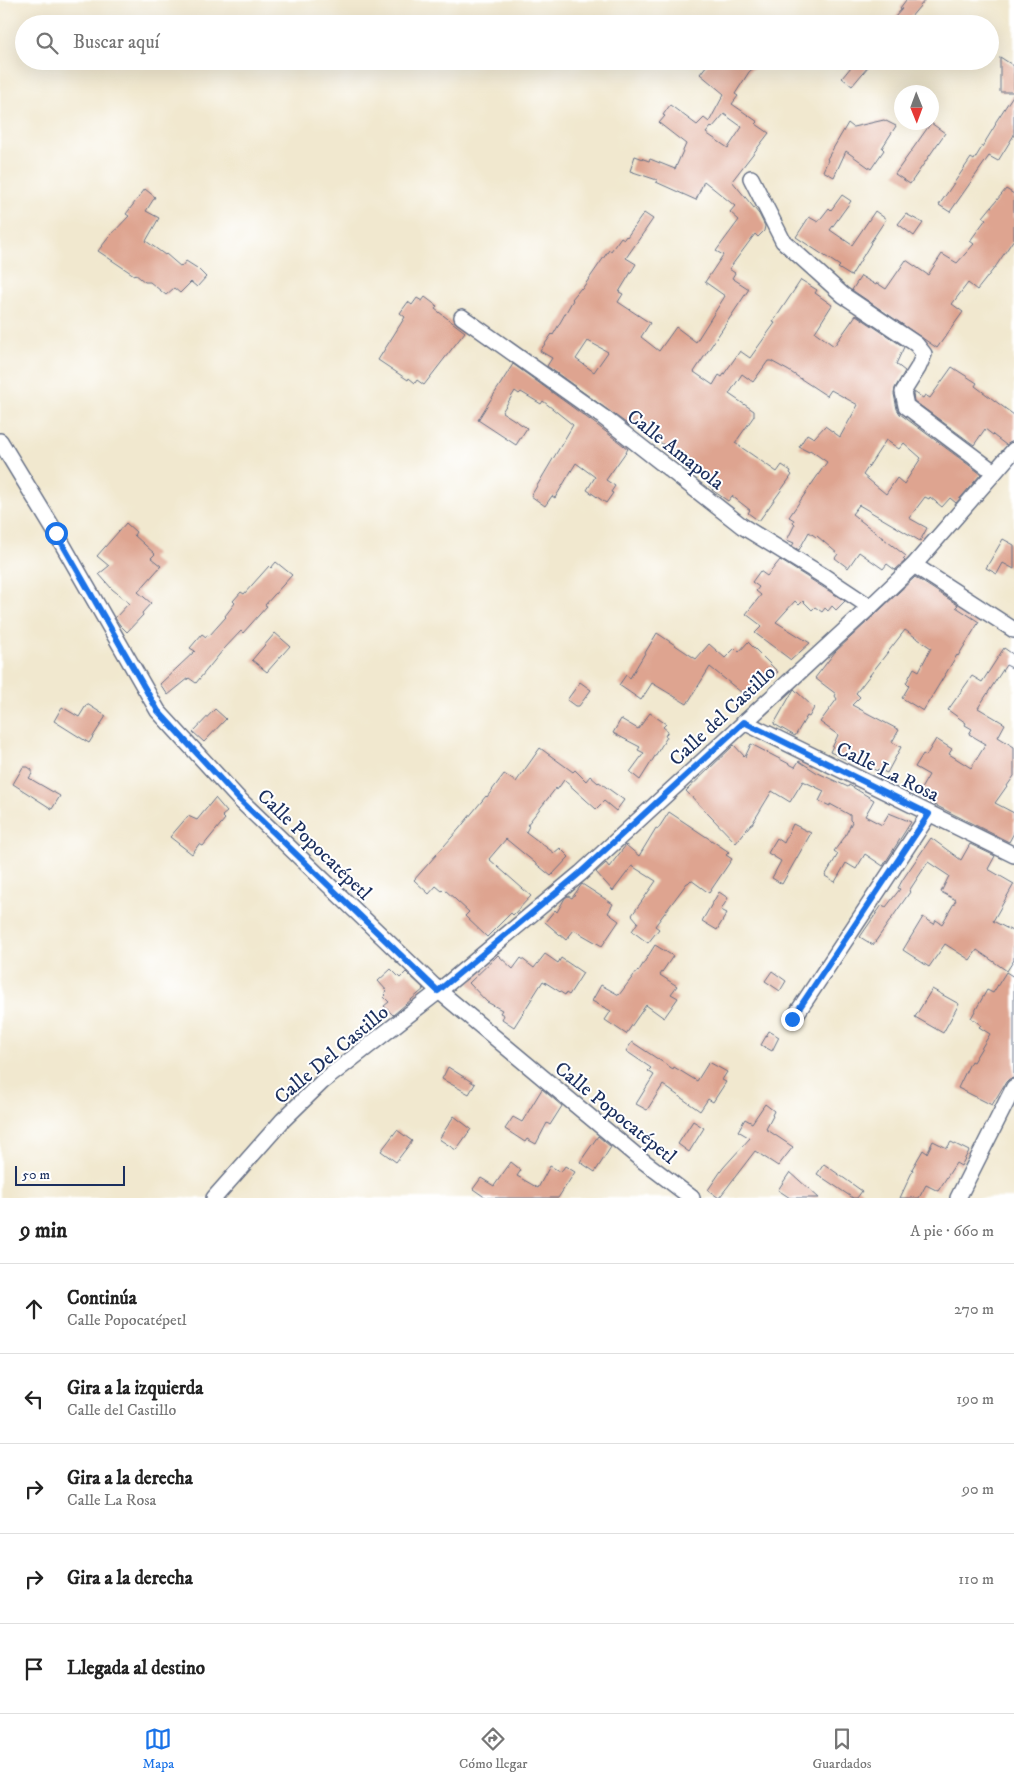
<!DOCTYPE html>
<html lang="es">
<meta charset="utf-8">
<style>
:root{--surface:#fff;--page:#f6f6f6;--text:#222;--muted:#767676;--line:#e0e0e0;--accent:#1a73e8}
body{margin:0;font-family:"IM FELL DW Pica",serif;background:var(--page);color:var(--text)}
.compass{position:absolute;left:894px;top:85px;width:45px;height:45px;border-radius:50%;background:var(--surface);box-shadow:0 5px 20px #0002;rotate:179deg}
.scale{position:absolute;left:15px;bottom:12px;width:110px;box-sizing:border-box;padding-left:5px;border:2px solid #1b2f5e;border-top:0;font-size:14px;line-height:18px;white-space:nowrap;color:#1b2f5e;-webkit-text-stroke:4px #fff;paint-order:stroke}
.stop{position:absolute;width:15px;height:15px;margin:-11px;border:4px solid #1a73e8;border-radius:50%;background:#fff}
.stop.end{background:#1a73e8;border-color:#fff;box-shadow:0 1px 5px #0008}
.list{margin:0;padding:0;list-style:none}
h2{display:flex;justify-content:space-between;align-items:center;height:65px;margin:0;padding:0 20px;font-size:21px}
h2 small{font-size:16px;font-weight:400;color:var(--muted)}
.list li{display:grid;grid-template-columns:32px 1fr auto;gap:15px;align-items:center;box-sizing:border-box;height:90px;padding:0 20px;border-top:1px solid var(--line)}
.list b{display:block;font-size:19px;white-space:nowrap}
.list p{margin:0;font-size:16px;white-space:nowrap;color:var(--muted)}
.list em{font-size:16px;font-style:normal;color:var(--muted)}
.icon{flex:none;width:28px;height:28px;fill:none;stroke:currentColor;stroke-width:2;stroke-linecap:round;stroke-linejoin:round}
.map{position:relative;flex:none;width:1014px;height:1198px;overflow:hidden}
.search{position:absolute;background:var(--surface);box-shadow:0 5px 20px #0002;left:15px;right:15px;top:15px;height:55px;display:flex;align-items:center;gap:12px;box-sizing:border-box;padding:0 18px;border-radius:28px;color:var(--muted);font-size:19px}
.sheet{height:515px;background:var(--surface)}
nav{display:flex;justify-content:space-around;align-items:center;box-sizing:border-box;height:70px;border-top:1px solid var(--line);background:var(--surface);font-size:14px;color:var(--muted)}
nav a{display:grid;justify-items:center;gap:2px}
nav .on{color:var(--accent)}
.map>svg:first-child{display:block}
</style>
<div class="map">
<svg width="1014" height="1198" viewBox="0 0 1014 1198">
<rect width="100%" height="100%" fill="#fff"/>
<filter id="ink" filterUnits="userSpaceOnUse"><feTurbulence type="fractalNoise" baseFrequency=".02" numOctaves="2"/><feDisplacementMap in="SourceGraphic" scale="10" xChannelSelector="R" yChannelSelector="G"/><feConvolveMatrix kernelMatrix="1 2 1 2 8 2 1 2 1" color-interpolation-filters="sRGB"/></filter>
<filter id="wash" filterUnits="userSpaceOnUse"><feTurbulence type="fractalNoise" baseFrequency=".0096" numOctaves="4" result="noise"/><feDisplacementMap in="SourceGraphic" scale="20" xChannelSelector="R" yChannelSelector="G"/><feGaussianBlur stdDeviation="1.12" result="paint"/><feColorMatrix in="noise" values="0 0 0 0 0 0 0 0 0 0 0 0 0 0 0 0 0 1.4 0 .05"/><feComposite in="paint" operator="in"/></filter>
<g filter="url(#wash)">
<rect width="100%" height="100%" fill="#f1e8cf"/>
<g id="blocks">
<g fill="#dea490" fill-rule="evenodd">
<polygon points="906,0 925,0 905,24 900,24 894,18 902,9 900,8"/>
<polygon points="1000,57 1014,66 1014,92 1000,92"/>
<path d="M 710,61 L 761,61 L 749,72 L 735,94 L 738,96 L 732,104 L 758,122 L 756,124 L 769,133 L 732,181 L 759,214 L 765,226 L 764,231 L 758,237 L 755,234 L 729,269 L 735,273 L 732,278 L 749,289 L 694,372 L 713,385 L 719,375 L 722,377 L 740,351 L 750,358 L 775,323 L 773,322 L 801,280 L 817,290 L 815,293 L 832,305 L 815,332 L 834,346 L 856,315 L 904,347 L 896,364 L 905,371 L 895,388 L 894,394 L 897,409 L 900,414 L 981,474 L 956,503 L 950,498 L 942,507 L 930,497 L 929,499 L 925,497 L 909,518 L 927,528 L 920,541 L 859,505 L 852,514 L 906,556 L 903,559 L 905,561 L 895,570 L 887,564 L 883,569 L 859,552 L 848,568 L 835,558 L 838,554 L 817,536 L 816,537 L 809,532 L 799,550 L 792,546 L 794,543 L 787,540 L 795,524 L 793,522 L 794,520 L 789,517 L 827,462 L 810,450 L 809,452 L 799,447 L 807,434 L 814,438 L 825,426 L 840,437 L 858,405 L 831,390 L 827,396 L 789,371 L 771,361 L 768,361 L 753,382 L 742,374 L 729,394 L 754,411 L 754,416 L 735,443 L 777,472 L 782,465 L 791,471 L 790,473 L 792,475 L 759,521 L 748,513 L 750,510 L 732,496 L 728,501 L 712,490 L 713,488 L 709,486 L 713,480 L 654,438 L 656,435 L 635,422 L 634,424 L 632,423 L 630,426 L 547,366 L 552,358 L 540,351 L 552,334 L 553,335 L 573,300 L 572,299 L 581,288 L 582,289 L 609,250 L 611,251 L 621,237 L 624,239 L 626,236 L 627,237 L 644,213 L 653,219 L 626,258 L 636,264 L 619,292 L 623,294 L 618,302 L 650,323 L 641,337 L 659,351 L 676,327 L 696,342 L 725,296 L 705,282 L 723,255 L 716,251 L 739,220 L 730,212 L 735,206 L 704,181 L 696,200 L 656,182 L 657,180 L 630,171 L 635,156 L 649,161 L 650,159 L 675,169 L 686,144 L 659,123 L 665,116 L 663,115 L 670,105 L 697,125 L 704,118 L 709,122 L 724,94 L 700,74 ZM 724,114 L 742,127 L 728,148 L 706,133 L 711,127 L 712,128 ZM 588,341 L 608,352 L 594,372 L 576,359 ZM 886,440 L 899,449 L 904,443 L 921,458 L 904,484 L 897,478 L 886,494 L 863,475 Z"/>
<polygon points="856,61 873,61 852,86 842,78"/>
<polygon points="1014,94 1014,135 998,161 989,156 950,212 939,205 971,158 974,160 996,124 995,123"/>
<polygon points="884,120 896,126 882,148 884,150 871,169 846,151 834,177 823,171 828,160 827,159 848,123 853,127"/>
<polygon points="931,123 945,133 910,184 895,174"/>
<polygon points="145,189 155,197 146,211 159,218 146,241 165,255 166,254 181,267 186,261 197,268 206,277 197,287 191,282 180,293 174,288 166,295 150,282 145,282 135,274 134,275 98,251 109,237 129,216 126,214"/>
<polygon points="1006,189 1014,194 1014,239 996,266 977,290 968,283 952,304 963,312 937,348 852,290 861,276 876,285 877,283 886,289 906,260 928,275 942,254 957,263 974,244 970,241 986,219 983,217"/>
<polygon points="842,195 851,201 830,230 852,245 875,211 886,219 870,243 871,243 851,276 838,268 840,266 796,237 809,217 818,222 829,208 831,210"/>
<polygon points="906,214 923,223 914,236 898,224"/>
<polygon points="425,297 437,306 435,309 465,332 424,385 417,380 415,383 409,378 408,380 378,360 405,317 400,313 408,302 412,305 417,298 422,301"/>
<polygon points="513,364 597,425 628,449 606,480 615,486 611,492 613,493 606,503 587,490 595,477 576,463 555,498 552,496 545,506 531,496 573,425 543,401 541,404 521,392 519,394 515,391 502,412 527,428 516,445 478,420"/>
<polygon points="952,367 977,383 975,386 1014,415 1014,441 1006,445 985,429 974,445 914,401 913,394 914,392 923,398 925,395 930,398"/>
<polygon points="126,523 136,532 134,535 155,554 151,558 161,566 138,592 151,603 142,613 143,615 127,632 120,625 115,618 129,603 112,589 99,574 109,566 97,556"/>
<polygon points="1003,539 1014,545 1014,569 1003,563 997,574 986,568"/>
<polygon points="780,560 845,601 836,610 832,606 828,611 825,608 822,612 815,607 812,610 803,601 799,605 795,601 776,622 810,643 791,660 755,633 762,626 746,614 761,595 756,591 759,587 752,582 760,571 767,576"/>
<polygon points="276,562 292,575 265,605 267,606 243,633 241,631 223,650 196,683 189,678 168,695 160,684 195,651 190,648 202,634 206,637 207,635 209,636 226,617 225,616 235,603 233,601 241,592 244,594 269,566 271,568"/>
<polygon points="915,577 958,605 956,607 979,622 958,656 957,655 923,711 902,698 909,686 906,683 914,668 919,671 931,648 905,630 856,693 860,697 852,705 899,730 892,742 901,747 887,773 878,769 877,771 862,763 860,766 830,752 838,735 820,722 837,699 835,696 836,694 815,678 835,652"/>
<polygon points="275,633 290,646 267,672 252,660"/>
<polygon points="657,633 696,659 709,644 725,658 735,648 739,652 748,642 778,672 769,680 767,678 747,697 710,667 687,704 652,683 641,700 619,685 626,675 630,678"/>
<polygon points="1004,648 1014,655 1014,669 1006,665 978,708 1005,724 998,737 1014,747 1014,776 995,803 1014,813 1014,833 1009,842 929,802 929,801 918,794 929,775 915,767 923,754 926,756 936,739 952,749 949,754 971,768 986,744 969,734 972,729 965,725 966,723 948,710 972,676 982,682"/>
<polygon points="580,682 591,690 579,706 575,706 567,700"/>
<polygon points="794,689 814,708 809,717 807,716 795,736 774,724"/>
<polygon points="87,704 106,716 89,743 54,721 62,707 79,717"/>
<polygon points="215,709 226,719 204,742 193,732"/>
<polygon points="650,713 666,724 663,727 668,731 665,736 667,737 640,780 630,772 644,753 638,750 640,747 613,733 621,719 638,729"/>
<polygon points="751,744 795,767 799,761 816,772 848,787 849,785 874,800 865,816 882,825 889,813 911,822 883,866 865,854 856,869 846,863 835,882 825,876 838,854 834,851 844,838 852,822 850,820 850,815 830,804 830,806 819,801 824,791 803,781 790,802 772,791 752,824 751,824 736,843 686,791 734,745 745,757"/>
<polygon points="540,748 573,772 575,770 586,781 590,776 598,783 599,782 624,800 616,811 604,801 596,809 564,780 557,790 556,788 527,825 529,826 526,832 554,853 560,848 569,857 551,876 506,839 489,859 531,896 513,915 511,913 487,937 465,916 469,912 444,889 442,891 436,886 429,894 414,880 459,829 486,796 487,797 504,774 516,782"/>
<polygon points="23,767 28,767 32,770 32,774 29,778 60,796 52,809 13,784"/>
<polygon points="215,798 227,812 222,816 225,819 203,846 199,844 192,854 170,837 188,816 197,820"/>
<polygon points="669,812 729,852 726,855 732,859 709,893 691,880 688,883 687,883 655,926 659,929 648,943 632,931 638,922 632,915 656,881 632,866 613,891 596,872 606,863 609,867 626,845 639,856 656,828 658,829"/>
<polygon points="793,824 811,833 782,884 772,878 781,861 768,853 777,838 784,843"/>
<polygon points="931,838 961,860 970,844 995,856 988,869 1014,884 993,921 1014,932 1014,960 1007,971 977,950 970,960 945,944 929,967 903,950 923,917 934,924 936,920 942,924 956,900 941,892 949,876 928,862 909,891 910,892 873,945 860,937 882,905 886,907 900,889 898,888 903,879"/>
<polygon points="582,884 613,904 608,913 619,921 602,946 574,930 566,940 545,922 555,910 557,912 565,898 568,896 572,898"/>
<polygon points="719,892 728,898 721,910 727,913 717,930 702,921"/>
<polygon points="655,945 673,956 660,975 677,986 671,994 678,998 664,1018 646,1005 626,1034 605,1020 611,1011 592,1001 601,985 619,995 637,971 638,972"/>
<polygon points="545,954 558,963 561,958 583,973 569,995 566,993 565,995 543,981 514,1027 502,1019 504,1015 500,1013 502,1010 487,1002 469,983 498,955 513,969 521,958 534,968"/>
<polygon points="391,969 400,978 406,972 424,989 393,1015 384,1006 389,1002 384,997 386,995 384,993 387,991 378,981"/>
<polygon points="772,971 786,981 780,991 765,981"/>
<polygon points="1006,972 1014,977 1014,1078 1009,1079 1006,1082 992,1105 958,1088 971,1061 973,1062 990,1034 979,1027 981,1025 971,1018 987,990 993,993"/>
<polygon points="932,989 959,1004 943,1033 915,1017"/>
<polygon points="769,1031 779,1037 772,1051 761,1045"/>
<polygon points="632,1042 673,1069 674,1067 697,1081 709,1062 727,1072 722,1080 726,1082 713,1102 708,1099 700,1111 663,1085 647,1110 636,1104 654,1075 648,1071 651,1068 626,1051"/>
<polygon points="448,1067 475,1084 469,1094 442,1079"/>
<polygon points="542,1089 562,1106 550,1125 547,1123 536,1144 527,1139 525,1142 505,1129 513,1117 522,1122"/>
<polygon points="765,1104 774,1111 772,1115 773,1116 766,1129 793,1147 778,1166 755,1151 719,1198 708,1190 723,1168 750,1138 738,1131 745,1119 752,1123"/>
<polygon points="454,1116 471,1129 456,1150 439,1139"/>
<polygon points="693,1121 704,1128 689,1152 678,1144"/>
<polygon points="397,1130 412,1141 396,1162 381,1151"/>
<polygon points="598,1136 611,1147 595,1172 580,1162"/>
<polygon points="933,1141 947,1148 951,1142 969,1151 961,1166 956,1163 938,1191 926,1185 919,1198 900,1198 913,1170 912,1169 923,1150 927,1153"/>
<polygon points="511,1162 521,1170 517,1176 538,1188 550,1166 561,1172 565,1166 575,1172 558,1198 486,1198 473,1189 481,1178 494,1186"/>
<polygon points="824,1164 862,1191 857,1198 853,1198 817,1174"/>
<polygon points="790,1172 819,1198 790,1198 778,1190"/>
</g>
</g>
</g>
<g filter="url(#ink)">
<use href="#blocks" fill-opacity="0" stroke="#667086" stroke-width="1"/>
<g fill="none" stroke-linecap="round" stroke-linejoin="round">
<defs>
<g id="minor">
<polyline points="751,178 783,241 843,295 916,344 924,354 918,368 903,392 906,406 994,472"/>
<polyline points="462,317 603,417 742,526 825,577 870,607"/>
<polyline points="0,441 56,533 158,711 238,798 439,991 638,1157 692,1198"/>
<polyline points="914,565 1014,630"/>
<polyline points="744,722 1014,855"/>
<polyline points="793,1019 929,814"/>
<polyline points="214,1198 283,1120 322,1082 439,991 581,873 870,607 914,565 1014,450"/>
<polyline points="958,1198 1014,1087"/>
</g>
</defs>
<use href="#minor" stroke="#667086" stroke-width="18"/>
<use href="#minor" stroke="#fff" stroke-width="15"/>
</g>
</g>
<g fill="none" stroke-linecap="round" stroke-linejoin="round" filter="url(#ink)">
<polyline stroke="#1a73e8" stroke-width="6" points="56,533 158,711 238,798 438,991 580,873 744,722 929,814 792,1019"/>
</g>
<g text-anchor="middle" stroke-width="4" stroke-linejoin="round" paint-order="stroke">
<g font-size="20" fill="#1b2f5e" stroke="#fff">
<text transform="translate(676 449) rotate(38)" y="7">Calle Amapola</text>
<text transform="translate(722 715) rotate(-43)" y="7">Calle del Castillo</text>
<text transform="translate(888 771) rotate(26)" y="7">Calle La Rosa</text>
<text transform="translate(315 844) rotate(44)" y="7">Calle Popocatépetl</text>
<text transform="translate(331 1054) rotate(-40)" y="7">Calle Del Castillo</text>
<text transform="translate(616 1112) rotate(39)" y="7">Calle Popocatépetl</text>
</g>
</g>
</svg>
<svg class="compass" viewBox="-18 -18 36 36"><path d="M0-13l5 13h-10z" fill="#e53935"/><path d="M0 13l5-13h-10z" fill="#767676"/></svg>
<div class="scale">50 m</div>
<div class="stop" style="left:56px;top:533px"></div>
<div class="stop end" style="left:792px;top:1019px"></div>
<div class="search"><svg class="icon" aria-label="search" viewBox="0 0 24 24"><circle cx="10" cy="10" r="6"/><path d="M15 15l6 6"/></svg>Buscar aquí</div>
</div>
<section class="sheet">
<h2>9 min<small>A pie · 660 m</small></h2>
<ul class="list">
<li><svg class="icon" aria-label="ahead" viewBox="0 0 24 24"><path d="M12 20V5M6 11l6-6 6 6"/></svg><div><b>Continúa</b><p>Calle Popocatépetl</p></div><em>270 m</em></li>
<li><svg class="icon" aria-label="left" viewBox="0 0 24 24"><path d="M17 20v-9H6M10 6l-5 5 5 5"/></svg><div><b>Gira a la izquierda</b><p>Calle del Castillo</p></div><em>190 m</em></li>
<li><svg class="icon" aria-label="right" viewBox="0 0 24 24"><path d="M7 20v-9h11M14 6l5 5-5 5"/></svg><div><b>Gira a la derecha</b><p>Calle La Rosa</p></div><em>90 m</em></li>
<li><svg class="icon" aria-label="right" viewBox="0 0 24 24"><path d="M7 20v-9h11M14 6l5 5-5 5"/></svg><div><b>Gira a la derecha</b></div><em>110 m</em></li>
<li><svg class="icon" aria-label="arrive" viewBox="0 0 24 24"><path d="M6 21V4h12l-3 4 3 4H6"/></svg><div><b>Llegada al destino</b></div></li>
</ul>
</section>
<nav>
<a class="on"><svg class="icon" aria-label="map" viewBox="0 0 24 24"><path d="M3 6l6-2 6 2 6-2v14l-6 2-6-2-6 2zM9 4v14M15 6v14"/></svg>Mapa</a>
<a><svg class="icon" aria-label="directions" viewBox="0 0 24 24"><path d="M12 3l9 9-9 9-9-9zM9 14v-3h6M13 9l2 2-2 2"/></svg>Cómo llegar</a>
<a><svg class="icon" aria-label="saved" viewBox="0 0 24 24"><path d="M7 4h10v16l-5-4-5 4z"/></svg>Guardados</a>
</nav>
